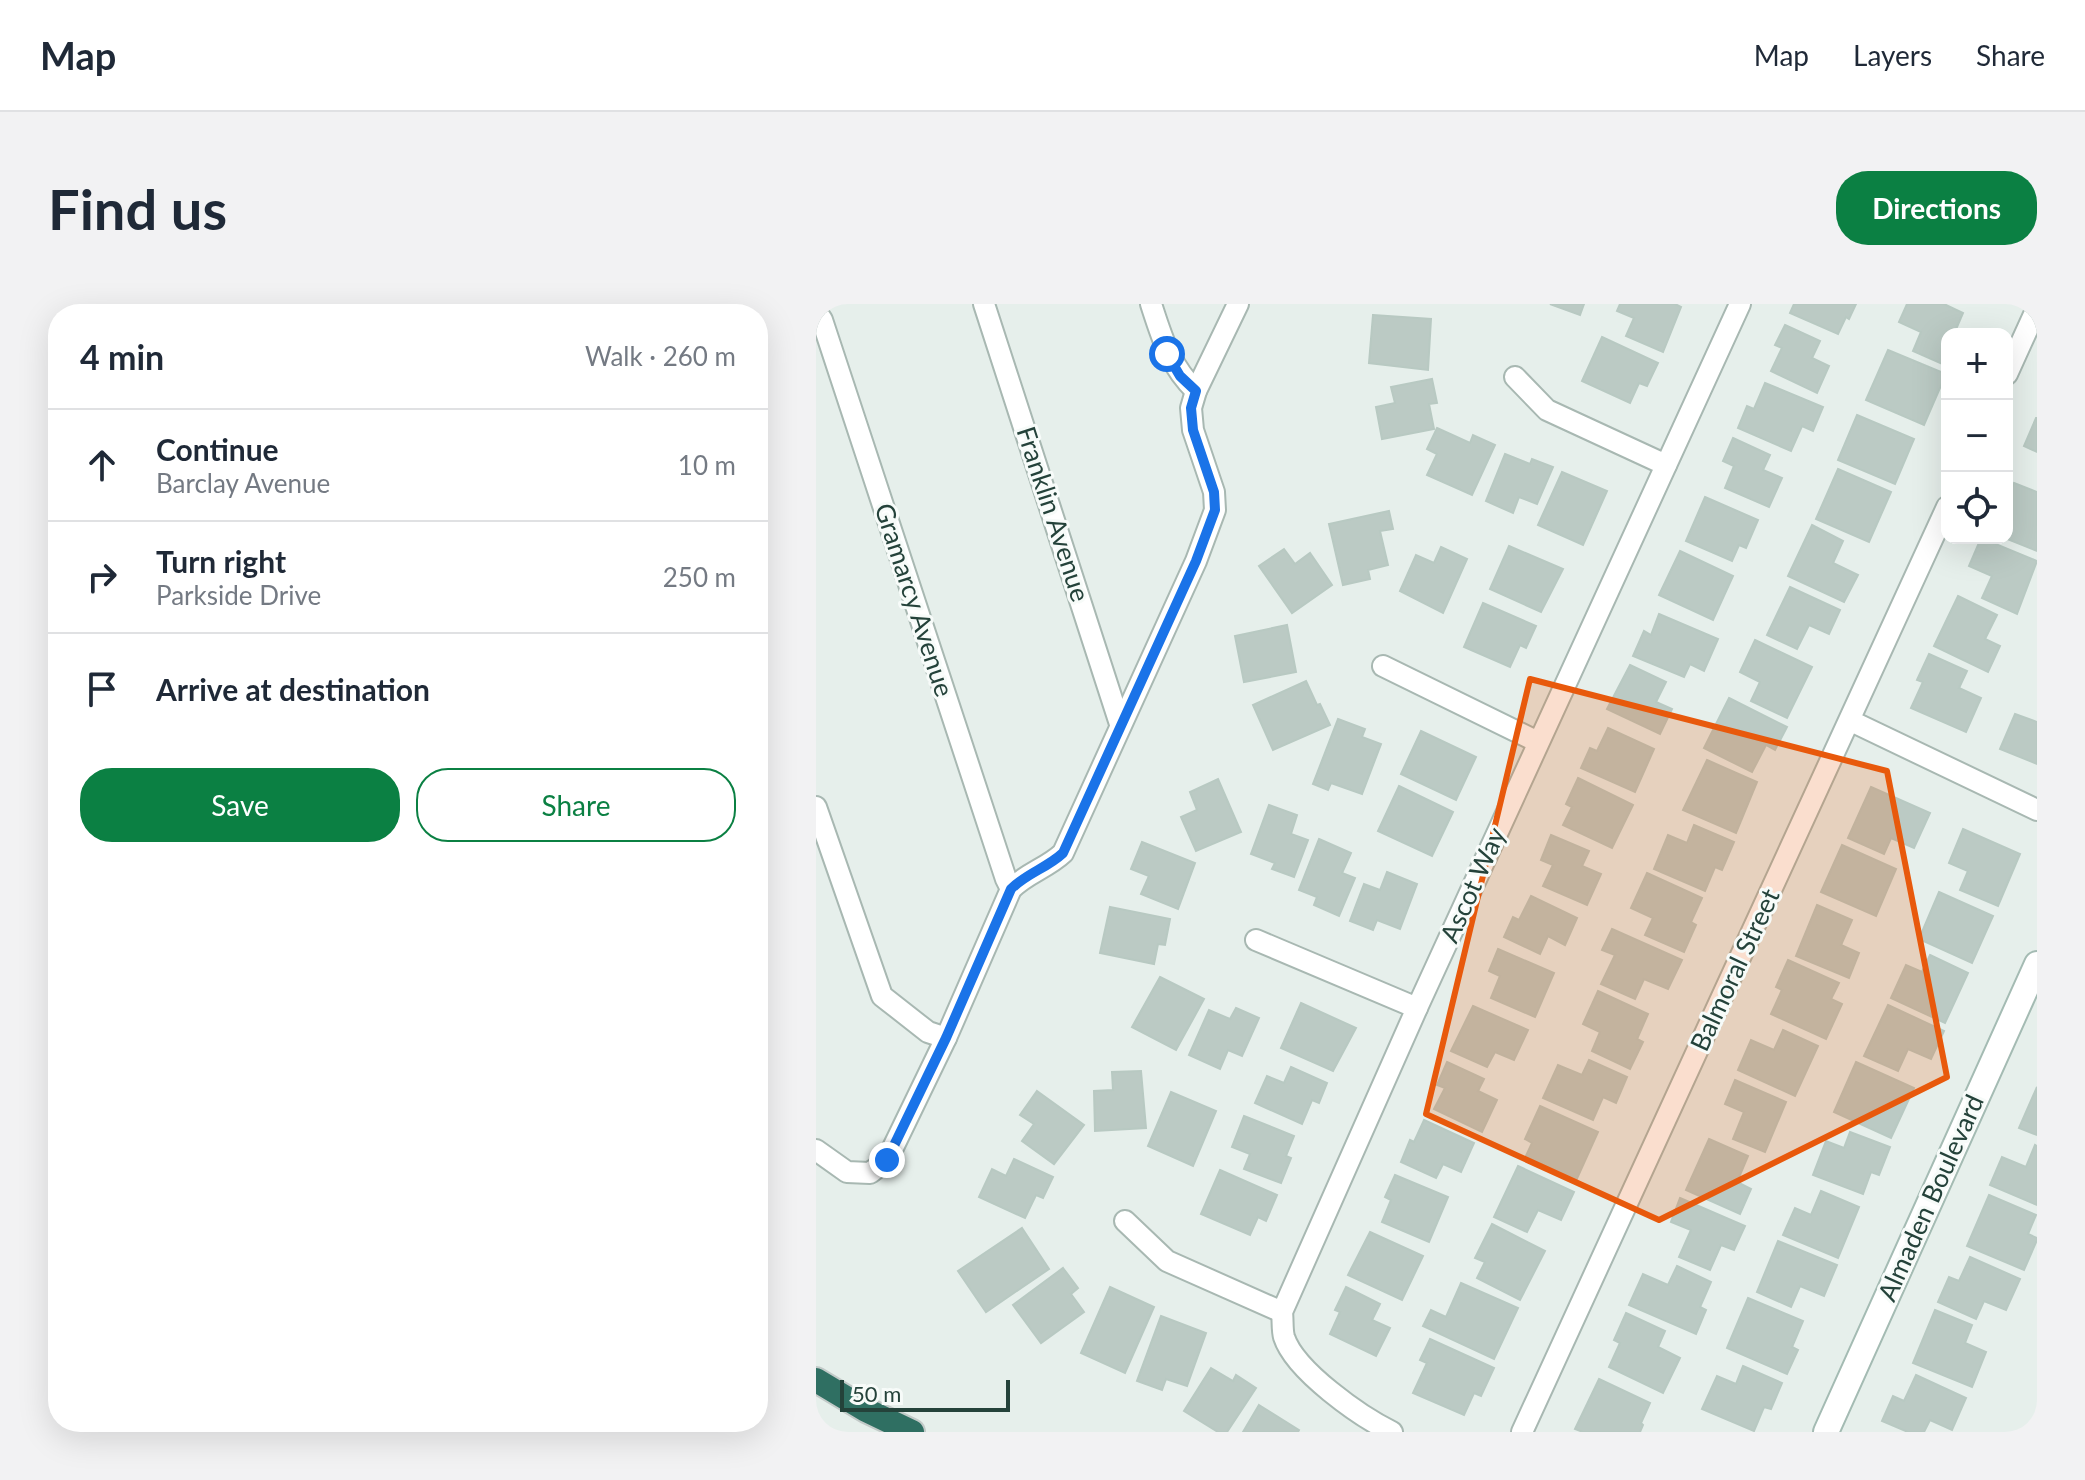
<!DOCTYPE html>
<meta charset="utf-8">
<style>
:root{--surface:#fff;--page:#f2f2f3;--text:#1f2937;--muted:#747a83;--line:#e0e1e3;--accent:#0b8043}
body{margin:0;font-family:Lato,sans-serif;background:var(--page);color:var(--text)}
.controls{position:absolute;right:24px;top:24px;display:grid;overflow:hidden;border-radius:16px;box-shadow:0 8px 32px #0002}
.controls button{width:72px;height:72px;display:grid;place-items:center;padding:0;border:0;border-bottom:2px solid var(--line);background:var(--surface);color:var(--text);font:40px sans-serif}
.scale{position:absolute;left:24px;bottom:20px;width:170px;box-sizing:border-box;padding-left:8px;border:4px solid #24423a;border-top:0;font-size:22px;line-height:28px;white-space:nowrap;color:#24423a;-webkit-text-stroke:6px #f7fbf9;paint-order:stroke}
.stop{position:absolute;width:24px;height:24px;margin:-18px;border:6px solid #1a73e8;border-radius:50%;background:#fff}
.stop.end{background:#1a73e8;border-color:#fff;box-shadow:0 2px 8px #0008}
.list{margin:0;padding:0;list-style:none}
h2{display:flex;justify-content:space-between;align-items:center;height:104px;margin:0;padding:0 32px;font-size:34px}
h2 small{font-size:26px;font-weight:400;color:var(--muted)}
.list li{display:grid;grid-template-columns:52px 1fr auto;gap:24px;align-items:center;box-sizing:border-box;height:112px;padding:0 32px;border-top:2px solid var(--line)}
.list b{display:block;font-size:30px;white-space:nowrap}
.list p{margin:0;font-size:26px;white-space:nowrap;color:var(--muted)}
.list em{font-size:26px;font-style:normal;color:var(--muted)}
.actions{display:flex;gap:16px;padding:24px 32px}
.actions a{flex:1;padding:18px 0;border:2px solid var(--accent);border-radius:32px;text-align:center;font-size:28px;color:var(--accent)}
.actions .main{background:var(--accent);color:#fff}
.icon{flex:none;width:44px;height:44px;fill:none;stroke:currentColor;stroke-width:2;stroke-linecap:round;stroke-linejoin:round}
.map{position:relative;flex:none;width:1221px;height:1128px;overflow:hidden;border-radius:32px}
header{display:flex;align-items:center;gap:48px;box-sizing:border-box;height:112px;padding:0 40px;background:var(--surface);border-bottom:2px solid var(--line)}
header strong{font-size:38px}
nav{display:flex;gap:44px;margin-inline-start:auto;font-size:28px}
.intro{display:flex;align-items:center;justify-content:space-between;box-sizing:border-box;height:192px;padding:0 48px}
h1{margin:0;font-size:56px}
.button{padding:20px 36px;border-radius:32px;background:var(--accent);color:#fff;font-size:28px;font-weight:700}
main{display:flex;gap:48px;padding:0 48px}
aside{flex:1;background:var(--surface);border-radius:32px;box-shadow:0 8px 32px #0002}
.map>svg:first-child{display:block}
</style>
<header>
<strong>Map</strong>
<nav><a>Map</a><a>Layers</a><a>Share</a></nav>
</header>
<div class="intro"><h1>Find us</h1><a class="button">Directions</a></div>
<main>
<aside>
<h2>4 min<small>Walk · 260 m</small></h2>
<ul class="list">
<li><svg class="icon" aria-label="ahead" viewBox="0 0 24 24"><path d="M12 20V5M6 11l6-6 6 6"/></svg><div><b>Continue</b><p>Barclay Avenue</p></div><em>10 m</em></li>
<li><svg class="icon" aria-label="right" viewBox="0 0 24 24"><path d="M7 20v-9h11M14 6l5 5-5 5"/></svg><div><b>Turn right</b><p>Parkside Drive</p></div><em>250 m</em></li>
<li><svg class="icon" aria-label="arrive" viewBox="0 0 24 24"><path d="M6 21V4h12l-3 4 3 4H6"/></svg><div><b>Arrive at destination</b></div></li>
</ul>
<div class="actions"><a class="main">Save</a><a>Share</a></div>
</aside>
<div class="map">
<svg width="1221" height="1128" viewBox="0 0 1221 1128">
<rect width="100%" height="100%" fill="#e6efeb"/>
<g fill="#bbcac4" stroke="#b8c9c2" stroke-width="2">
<polygon points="734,0 768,0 764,11"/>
<polygon points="804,0 859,0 865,3 847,48 810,32 818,14 801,7"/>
<polygon points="978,0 1040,0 1033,15 1030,13 1022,30 974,9"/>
<polygon points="1091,0 1128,0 1147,9 1138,30 1131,30 1131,62 1097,47 1105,28 1083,18"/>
<polygon points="557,11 615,15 612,66 553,59"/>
<polygon points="969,21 1004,37 996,54 1013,62 1001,89 955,67 966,44 959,41"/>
<polygon points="786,33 842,59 831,82 823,79 814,99 766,77"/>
<polygon points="1072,46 1130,70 1108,121 1050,96"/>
<polygon points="616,75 621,99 613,100 618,125 566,135 560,103 579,99 575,83"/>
<polygon points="949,79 1007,103 997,127 986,122 975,147 922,124 931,102 938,105"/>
<polygon points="1041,111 1098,135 1079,180 1022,156"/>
<polygon points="1220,114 1221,114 1221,148 1208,142"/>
<polygon points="621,124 654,139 657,131 679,141 656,191 611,171 621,150 611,145"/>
<polygon points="917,134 954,151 947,166 966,174 953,203 909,184 918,162 907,157"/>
<polygon points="689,150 714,160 716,155 737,163 721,200 703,193 697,209 670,197"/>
<polygon points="1022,165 1075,188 1053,238 1000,215"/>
<polygon points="746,168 791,187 767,241 722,221"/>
<polygon points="1198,179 1221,188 1221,247 1189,234 1191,197"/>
<polygon points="889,193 942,216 930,244 923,241 916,257 870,237"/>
<polygon points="573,207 577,225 564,227 572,261 552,266 554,275 527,281 513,220"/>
<polygon points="996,221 1027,237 1017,259 1042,271 1028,298 972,272"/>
<polygon points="1165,234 1221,257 1201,310 1166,294 1176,272 1153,262"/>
<polygon points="693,242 747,265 725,308 674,285"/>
<polygon points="625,243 651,255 627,309 584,287 600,251 618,259"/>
<polygon points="468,245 479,260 494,249 516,281 476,309 443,262"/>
<polygon points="864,247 917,272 897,316 843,291"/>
<polygon points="974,283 1024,306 1013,330 993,321 981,345 951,331"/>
<polygon points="1142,292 1181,311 1169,335 1184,342 1172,368 1118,342"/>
<polygon points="667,299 720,322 710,344 704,341 694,363 648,343"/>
<polygon points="843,310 902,335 888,367 874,360 868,373 817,352 828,327 835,331"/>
<polygon points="471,321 480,368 428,378 419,332"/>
<polygon points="939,336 996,363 971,414 935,397 944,378 924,368"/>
<polygon points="1113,350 1151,367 1143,384 1165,394 1150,428 1095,404 1107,378 1101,376"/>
<polygon points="814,361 850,378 840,398 856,405 844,430 791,405"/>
<polygon points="490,377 501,401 504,400 514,421 457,446 437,401"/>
<polygon points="913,394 971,423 959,446 950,441 936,468 888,444"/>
<polygon points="1199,410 1221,418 1221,460 1184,445"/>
<polygon points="522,415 549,425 546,433 565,440 546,490 515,479 512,486 497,480"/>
<polygon points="792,424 838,445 819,488 765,464 774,444 781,447"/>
<polygon points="605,427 660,453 640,496 585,470"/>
<polygon points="891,456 941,478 920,529 867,506"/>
<polygon points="762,474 817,501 796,544 747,521 756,503 750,500"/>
<polygon points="402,475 425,528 380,547 365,513 381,506 374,488"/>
<polygon points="583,482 637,508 616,552 562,527"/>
<polygon points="1055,483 1114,509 1098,544 1075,534 1068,550 1032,534"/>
<polygon points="453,501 481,511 475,530 492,536 478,573 456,565 459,559 435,550"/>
<polygon points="878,521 918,538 906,566 899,563 889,587 838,565 852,531 871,539"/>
<polygon points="1147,525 1204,550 1182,602 1144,586 1152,567 1133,559"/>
<polygon points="735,531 773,547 766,562 785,570 771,601 727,582 737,561 725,556"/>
<polygon points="503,535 535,549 526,569 539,574 523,612 498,601 501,593 483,586"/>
<polygon points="326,538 379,559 362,605 325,590 333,572 315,565"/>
<polygon points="1026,541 1080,565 1060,612 1005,588"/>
<polygon points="571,568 601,580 584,625 561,616 557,626 534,617 548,580 564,586"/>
<polygon points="831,569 886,594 875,618 880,621 868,648 829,631 837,614 815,604"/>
<polygon points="1123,588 1177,612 1156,659 1103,635"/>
<polygon points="715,592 761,614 749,641 732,632 724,650 688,633 697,613 703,616"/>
<polygon points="1001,601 1036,616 1025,641 1043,649 1033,674 980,652"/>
<polygon points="294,603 354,615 349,641 342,640 338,660 284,649"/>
<polygon points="796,625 866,656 852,685 828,675 819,695 785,680 799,651 786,646"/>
<polygon points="682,645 738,669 719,713 675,694 684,672 673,667"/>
<polygon points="1114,651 1152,669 1129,719 1075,694 1090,661 1106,668"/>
<polygon points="972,656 1023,679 1015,695 1026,700 1010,735 955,710 966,686 960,683"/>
<polygon points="344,673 388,695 360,746 316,723"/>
<polygon points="782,687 832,710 821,735 827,738 814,765 776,747 784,728 767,720"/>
<polygon points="485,699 540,724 517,767 465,744"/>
<polygon points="1072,701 1128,727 1115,755 1092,745 1082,767 1048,752"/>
<polygon points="657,702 712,726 698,756 679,748 671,763 635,747"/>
<polygon points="420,704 443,714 426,752 412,746 404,765 373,751 393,706 414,715"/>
<polygon points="967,726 1002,742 979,792 922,766 935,736 958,746"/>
<polygon points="773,756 811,773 800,799 787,793 777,816 727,794 742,761 766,771"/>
<polygon points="631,758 668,775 662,787 681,796 666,828 618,805 629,784 621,781"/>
<polygon points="1040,758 1098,784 1075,834 1018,808"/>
<polygon points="475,763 511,779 503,799 496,796 486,820 439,799 451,772 468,779"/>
<polygon points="325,767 330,824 279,827 278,787 297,786 296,768"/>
<polygon points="919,776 970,798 949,848 917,835 928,808 909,800"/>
<polygon points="1221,783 1221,831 1203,824"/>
<polygon points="221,787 268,821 238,860 206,837 218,820 204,811"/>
<polygon points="355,788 400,807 377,862 332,842"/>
<polygon points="724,802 782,828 759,879 708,856 716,839 709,835"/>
<polygon points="428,812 478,832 470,852 475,854 465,879 428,865 434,850 416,843"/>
<polygon points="608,816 658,839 645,868 627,860 620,874 585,858 594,836 598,838"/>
<polygon points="1034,828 1074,843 1063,871 1055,868 1047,890 997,871 1010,837 1028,844"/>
<polygon points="893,835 932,852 921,878 935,885 924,910 870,886"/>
<polygon points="1219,841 1221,842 1221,901 1174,881 1186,853 1210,863"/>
<polygon points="198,855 237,873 227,894 220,891 209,914 163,893 176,865 190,872"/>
<polygon points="702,862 758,888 745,916 722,906 711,928 678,913"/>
<polygon points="404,866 461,891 450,917 442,913 434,931 385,910"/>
<polygon points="579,871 632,893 613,938 566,918 575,896 569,893"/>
<polygon points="1005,887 1043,903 1022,954 967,931 979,904 995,911"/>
<polygon points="1173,891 1220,911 1212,930 1221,934 1221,936 1208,966 1151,942"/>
<polygon points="864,894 929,922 918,946 905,941 894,966 863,953 875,926 855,918"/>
<polygon points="676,920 729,947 704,996 661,974 669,958 659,954"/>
<polygon points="206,924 233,965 170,1008 142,967"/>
<polygon points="554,928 607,952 586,996 532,971"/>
<polygon points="962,937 1021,961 1008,992 984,982 975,1003 941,988"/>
<polygon points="1154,953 1204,975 1190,1006 1168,997 1160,1015 1122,998 1133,973 1143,977"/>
<polygon points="861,962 895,978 884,1003 890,1006 880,1030 813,1001 827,970 852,981"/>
<polygon points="247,964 262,984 255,990 268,1008 225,1039 197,1001"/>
<polygon points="645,979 702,1004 678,1055 607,1022 615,1006 630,1013"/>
<polygon points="294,983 338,1003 309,1069 265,1049"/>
<polygon points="530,983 564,1000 556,1016 574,1024 560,1052 514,1030 524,1008 519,1006"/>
<polygon points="932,994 987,1017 976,1043 982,1046 971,1070 911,1044"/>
<polygon points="1119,1006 1156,1021 1149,1039 1170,1048 1156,1083 1097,1059"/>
<polygon points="810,1009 849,1027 842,1043 864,1054 847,1089 793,1063 804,1039 798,1036"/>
<polygon points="345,1012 390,1029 371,1082 350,1075 346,1086 321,1077"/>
<polygon points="614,1035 678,1064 665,1092 658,1089 648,1111 597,1089 611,1059 604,1056"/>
<polygon points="927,1062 966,1079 955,1105 948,1103 938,1127 886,1105 901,1072 920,1080"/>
<polygon points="395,1064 417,1077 420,1071 440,1084 411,1128 402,1128 368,1107"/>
<polygon points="1100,1071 1150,1094 1136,1126 1114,1116 1108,1128 1092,1128 1066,1117 1077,1092 1088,1097"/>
<polygon points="783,1075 834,1099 825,1119 827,1121 824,1128 767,1128 759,1125"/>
<polygon points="443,1101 483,1126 482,1128 427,1128"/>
</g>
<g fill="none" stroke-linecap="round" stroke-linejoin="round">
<defs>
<g id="street">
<polyline points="168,0 304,420"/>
<path d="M 335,0 C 346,34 354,62 380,87"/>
<polyline points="0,7 6,16 190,575 195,585"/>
<polyline points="1191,70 1221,4"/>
<polyline points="699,73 731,106 850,161"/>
<polyline points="567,362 722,438"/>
<polyline points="1035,417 1221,506"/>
<polyline points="0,503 66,692 112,728 130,734"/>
<polyline points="440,636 601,704"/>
<path d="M 0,846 L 31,868 L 54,869 L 71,856 L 130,734 L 195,585 C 211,569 231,564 247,549 L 380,257 L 399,206 L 398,188 L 377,126 L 375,104 L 380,87 L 422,0"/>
<polyline points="309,917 351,957 466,1008"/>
<path d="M 576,1128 C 545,1113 479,1067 468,1033 C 466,1026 467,1016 466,1008 L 601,704 L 924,0"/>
<polyline points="706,1128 1131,203"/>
</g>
<polyline id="secondary" points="1010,1128 1221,660"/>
<polyline id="highway" points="0,1076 50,1106 96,1128"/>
</defs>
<use href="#street" stroke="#a8b8b2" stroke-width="24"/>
<use href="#secondary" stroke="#a4bbb3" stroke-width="28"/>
<use href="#highway" stroke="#c2cac8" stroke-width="28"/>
<use href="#street" stroke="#fff" stroke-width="20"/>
<use href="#secondary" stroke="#fff" stroke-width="24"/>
<use href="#highway" stroke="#2f6f62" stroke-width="24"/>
</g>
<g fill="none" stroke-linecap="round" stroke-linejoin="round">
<path stroke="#1a73e8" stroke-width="10" d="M 71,856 L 130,734 L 195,585 C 211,569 231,564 247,549 L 380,257 L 399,206 L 398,188 L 377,126 L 375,104 L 380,87 L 364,72 L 351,50"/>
</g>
<path fill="#e8590c" fill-opacity="0.2" stroke="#e8590c" stroke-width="6" stroke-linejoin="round" d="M 714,375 L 1071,467 L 1131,773 L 843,916 L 610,810 Z"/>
<g text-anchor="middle" stroke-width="6" stroke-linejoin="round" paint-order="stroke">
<g font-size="26" fill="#24423a" stroke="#f7fbf9">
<text transform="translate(237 210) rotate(72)" y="9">Franklin Avenue</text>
<text transform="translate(98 296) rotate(72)" y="9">Gramarcy Avenue</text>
<text transform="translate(657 581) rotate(-66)" y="9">Ascot Way</text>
<text transform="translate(919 666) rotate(-65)" y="9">Balmoral Street</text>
<text transform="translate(1115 894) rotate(-66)" y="9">Almaden Boulevard</text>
</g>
</g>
</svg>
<div class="controls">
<button>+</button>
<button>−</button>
<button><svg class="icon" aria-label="locate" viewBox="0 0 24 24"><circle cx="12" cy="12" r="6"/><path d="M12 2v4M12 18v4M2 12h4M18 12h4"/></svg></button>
</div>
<div class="scale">50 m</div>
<div class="stop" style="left:351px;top:50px"></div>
<div class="stop end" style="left:71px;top:856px"></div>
</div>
</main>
